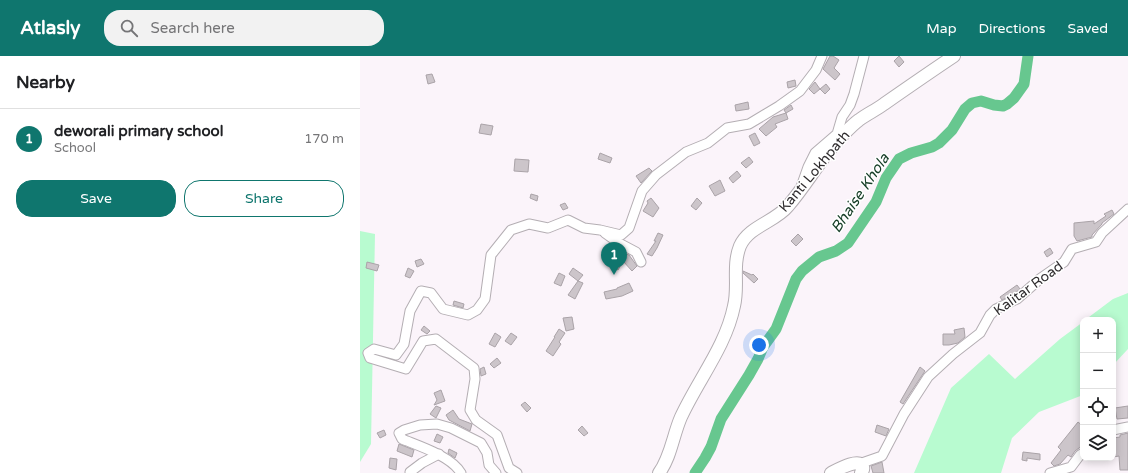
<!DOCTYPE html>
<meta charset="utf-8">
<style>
:root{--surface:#fff;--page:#f2f2f2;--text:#202124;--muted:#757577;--line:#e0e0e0;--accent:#0f766e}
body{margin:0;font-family:"Varela Round",sans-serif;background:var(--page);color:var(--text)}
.controls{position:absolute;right:12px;bottom:12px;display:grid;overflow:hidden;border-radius:8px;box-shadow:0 2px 10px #0003}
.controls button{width:36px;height:36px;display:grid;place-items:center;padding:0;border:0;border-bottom:1px solid var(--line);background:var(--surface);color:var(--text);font:20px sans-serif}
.you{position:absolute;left:399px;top:289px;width:14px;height:14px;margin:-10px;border:3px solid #fff;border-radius:50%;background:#1a73e8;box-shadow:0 0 0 6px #1a73e833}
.badge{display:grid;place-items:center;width:26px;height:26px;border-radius:50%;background:var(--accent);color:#fff;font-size:13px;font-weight:700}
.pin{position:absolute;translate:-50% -33px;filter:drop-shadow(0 1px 2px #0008)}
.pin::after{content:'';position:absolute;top:21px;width:14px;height:12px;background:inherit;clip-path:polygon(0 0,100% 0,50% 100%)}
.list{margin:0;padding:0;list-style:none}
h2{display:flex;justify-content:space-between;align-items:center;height:52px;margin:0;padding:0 16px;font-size:17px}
h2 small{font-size:13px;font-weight:400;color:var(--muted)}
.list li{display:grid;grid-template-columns:26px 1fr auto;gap:12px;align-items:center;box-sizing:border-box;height:60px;padding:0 16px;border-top:1px solid var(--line)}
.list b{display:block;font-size:15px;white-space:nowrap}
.list p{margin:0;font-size:13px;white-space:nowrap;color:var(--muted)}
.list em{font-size:13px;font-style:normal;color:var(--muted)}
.actions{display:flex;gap:8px;padding:12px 16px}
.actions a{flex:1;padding:9px 0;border:1px solid var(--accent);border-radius:16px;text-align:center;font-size:14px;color:var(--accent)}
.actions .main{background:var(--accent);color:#fff}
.icon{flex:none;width:22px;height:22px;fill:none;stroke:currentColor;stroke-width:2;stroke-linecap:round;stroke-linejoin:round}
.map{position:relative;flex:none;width:768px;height:417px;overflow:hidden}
header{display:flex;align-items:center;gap:24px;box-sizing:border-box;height:56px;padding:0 20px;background:var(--accent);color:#fff}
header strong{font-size:19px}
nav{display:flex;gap:22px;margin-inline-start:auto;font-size:14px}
.search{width:280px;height:36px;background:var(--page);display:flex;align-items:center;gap:10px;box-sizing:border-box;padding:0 14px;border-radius:16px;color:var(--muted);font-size:15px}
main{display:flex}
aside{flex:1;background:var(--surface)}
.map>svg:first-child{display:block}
</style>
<header>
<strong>Atlasly</strong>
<div class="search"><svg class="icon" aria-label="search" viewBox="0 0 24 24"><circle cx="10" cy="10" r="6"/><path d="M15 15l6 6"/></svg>Search here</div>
<nav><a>Map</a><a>Directions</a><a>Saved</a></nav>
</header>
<main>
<aside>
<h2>Nearby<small></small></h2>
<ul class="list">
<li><span class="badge">1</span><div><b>deworali primary school</b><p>School</p></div><em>170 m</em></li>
</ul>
<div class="actions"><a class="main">Save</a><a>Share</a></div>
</aside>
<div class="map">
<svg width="768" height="417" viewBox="0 0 768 417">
<rect width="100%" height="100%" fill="#fbf4fa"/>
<g fill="#b8fbd0">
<polygon points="0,175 15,178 11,388 0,406"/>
<polygon points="768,237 768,293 753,309 753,264 725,264 753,243"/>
<polygon points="723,266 723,339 679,356 652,382 641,417 554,417 591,332 629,298 655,323 700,283"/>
</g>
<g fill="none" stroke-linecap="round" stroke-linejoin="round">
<polyline stroke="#67c78f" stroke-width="11" points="335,417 345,402 351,391 361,363 389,319 398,303 403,291 416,273 436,223 442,215 459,201 476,195 488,187 516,146 526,122 539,103 551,97 572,91 579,87 592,74 605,53 612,47 621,45 634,49 643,50 647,48 654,42 664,28 668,0"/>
</g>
<g fill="#ccc5ca" stroke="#aaa3a8">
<polygon points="470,0 473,0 479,4 474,12 480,18 475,24 463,13"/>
<polygon points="539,0 544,6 539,11 534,5"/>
<polygon points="72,18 75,26 68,28 66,19"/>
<polygon points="435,24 436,30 428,32 427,26"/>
<polygon points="455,26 460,33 454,38 449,33"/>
<polygon points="466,28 470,33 465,38 460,33"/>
<polygon points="388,46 389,53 376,55 375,49"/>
<polygon points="431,49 433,53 426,57 424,54"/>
<polygon points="426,57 428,63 415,68 417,71 406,80 399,73 413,61"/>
<polygon points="121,68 133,70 131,79 119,77"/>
<polygon points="395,77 400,87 394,90 389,80"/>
<polygon points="240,97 252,102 250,107 238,103"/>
<polygon points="389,101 393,106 386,112 381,107"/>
<polygon points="155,103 169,104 168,116 154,115"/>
<polygon points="289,112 292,115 281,127 276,120"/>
<polygon points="377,115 381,120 373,127 369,122"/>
<polygon points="360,124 365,135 355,140 349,130"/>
<polygon points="171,138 178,140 177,145 170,142"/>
<polygon points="291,142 299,152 293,161 283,155 288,147 287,145"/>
<polygon points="337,142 342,147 336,154 331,150"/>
<polygon points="205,147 208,152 203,154 200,149"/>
<polygon points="752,154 754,158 742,167 742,168 732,179 732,181 717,185 714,180 714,167 734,165 734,168 746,160 744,158"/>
<polygon points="298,177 303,179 297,192 292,200 287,198 296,185 294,185"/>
<polygon points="438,178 443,183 436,190 431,185"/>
<polygon points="690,192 693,197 687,201 684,196"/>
<polygon points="249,198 259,204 266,198 269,199 277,210 272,215 263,205 258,214 244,205"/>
<polygon points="61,203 64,208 57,211 55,205"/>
<polygon points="7,206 19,209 17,215 6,212"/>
<polygon points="48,212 54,215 50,222 45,220"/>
<polygon points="213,212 223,219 218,225 223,227 215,243 208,239 218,225 209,218"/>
<polygon points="383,215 392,219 393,218 398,223 394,227 383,217"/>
<polygon points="199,217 205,220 201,230 194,227"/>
<polygon points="269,227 273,235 262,240 246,243 244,236 257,233 257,232"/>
<polygon points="657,229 660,233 654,238 642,244 640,241"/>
<polygon points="94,245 104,248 103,252 93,249"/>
<polygon points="212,261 214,273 206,275 203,262"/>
<polygon points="64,270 70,275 67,278 61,274"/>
<polygon points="604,272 605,281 598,287 589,289 583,289 583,278 595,278 594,274"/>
<polygon points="199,273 205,277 199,286 201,288 193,300 186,295 195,281 194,281"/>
<polygon points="135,277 141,281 135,291 129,288"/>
<polygon points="151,277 157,281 151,289 145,285"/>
<polygon points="137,302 141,307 134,312 130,308"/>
<polygon points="124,311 126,318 121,320 120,313"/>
<polygon points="560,311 565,315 543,348 540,346"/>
<polygon points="81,334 85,345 74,349 77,344 74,337"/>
<polygon points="165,346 171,352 167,356 161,349"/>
<polygon points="76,350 81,352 76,362 70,358"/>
<polygon points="768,350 768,362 757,363 755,352"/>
<polygon points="93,354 99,363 112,368 110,375 89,364 86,359"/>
<polygon points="718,366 723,370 723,389 715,395 711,401 708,399 700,408 694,410 691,407 701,394 698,391"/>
<polygon points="517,369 529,373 526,380 515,376"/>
<polygon points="222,370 228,377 224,380 218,374"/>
<polygon points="24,374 26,379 20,382 17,377"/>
<polygon points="768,377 768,414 760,414 759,400 753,401 753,382 760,381 760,379"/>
<polygon points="77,378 83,381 80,387 74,385"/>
<polygon points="39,388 54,394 52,401 37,395"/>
<polygon points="89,393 97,397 95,402 88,397"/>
<polygon points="663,396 680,398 680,404 667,402 667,405 662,404"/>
<polygon points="30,402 37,403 36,414 29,412"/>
<polygon points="522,406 524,417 513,417 511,410"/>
</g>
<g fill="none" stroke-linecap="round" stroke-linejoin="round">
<defs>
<g id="minor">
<polyline points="442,128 448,111 455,97 477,78 482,61 490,49 494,38 504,0"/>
<polyline points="245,177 259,187 276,196 281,206"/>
<polyline points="753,374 768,371"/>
<polyline points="499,408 522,400 544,358 568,321 593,298 620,277 630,259 636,253 657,243 681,222 704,206 712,193 736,186 742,177 768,153"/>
<polyline points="50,416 62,407 79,398"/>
<path d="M 101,417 C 91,400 59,390 42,383 L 39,377 L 44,374 L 60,369 L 77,368 L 91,372 L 121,387 L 127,397 L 129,409 L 136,417"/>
<polyline points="157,417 149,412 137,379 116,364 110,354 115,323 114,312 76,283 63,285 46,313 10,302 8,297 14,293 36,299 44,288 50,255 61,235 71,237 83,253 108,259 117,254 125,243 131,199 151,174 169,168 188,172 208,164 224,172 240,174 261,179 269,172 282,135 296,119 326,96 348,87 367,72 389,68 419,50 440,35 456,14 462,0"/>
<polyline points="690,417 711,411 720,399 723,397"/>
</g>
<g id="major">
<path d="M 299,417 C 311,401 313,379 321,361 C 338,324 366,290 374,250 C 379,230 372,210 380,190 C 389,170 415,166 428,150 C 447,128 461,102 481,81 C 487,75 492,69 499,64 C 507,58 516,54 524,48 C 547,32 570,16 594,0"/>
<path d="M 471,417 C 477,414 499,401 503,411 C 504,414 502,415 501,417"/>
</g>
</defs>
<use href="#minor" stroke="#b4aeb3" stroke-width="11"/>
<use href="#major" stroke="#b4aeb3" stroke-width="14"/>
<use href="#minor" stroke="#fff" stroke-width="9"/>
<use href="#major" stroke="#fff" stroke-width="12"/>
</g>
<g text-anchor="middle" stroke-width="3" stroke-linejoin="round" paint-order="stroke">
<g font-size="14" fill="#312e30" stroke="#fff">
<text transform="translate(454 115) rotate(-50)" y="5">Kanti Lokhpath</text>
<text transform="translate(668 232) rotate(-36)" y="5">Kalitar Road</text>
</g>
<g font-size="15" font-style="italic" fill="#184029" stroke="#fff">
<text transform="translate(500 137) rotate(-56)" y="5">Bhaise Khola</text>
</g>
</g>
</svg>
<div class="controls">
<button>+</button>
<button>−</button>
<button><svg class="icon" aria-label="locate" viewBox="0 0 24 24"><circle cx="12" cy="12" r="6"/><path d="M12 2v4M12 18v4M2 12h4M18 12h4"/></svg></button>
<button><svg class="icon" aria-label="layers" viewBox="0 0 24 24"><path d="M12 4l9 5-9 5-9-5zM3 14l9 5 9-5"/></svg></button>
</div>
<div class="you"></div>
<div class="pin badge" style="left:254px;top:219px">1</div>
</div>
</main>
